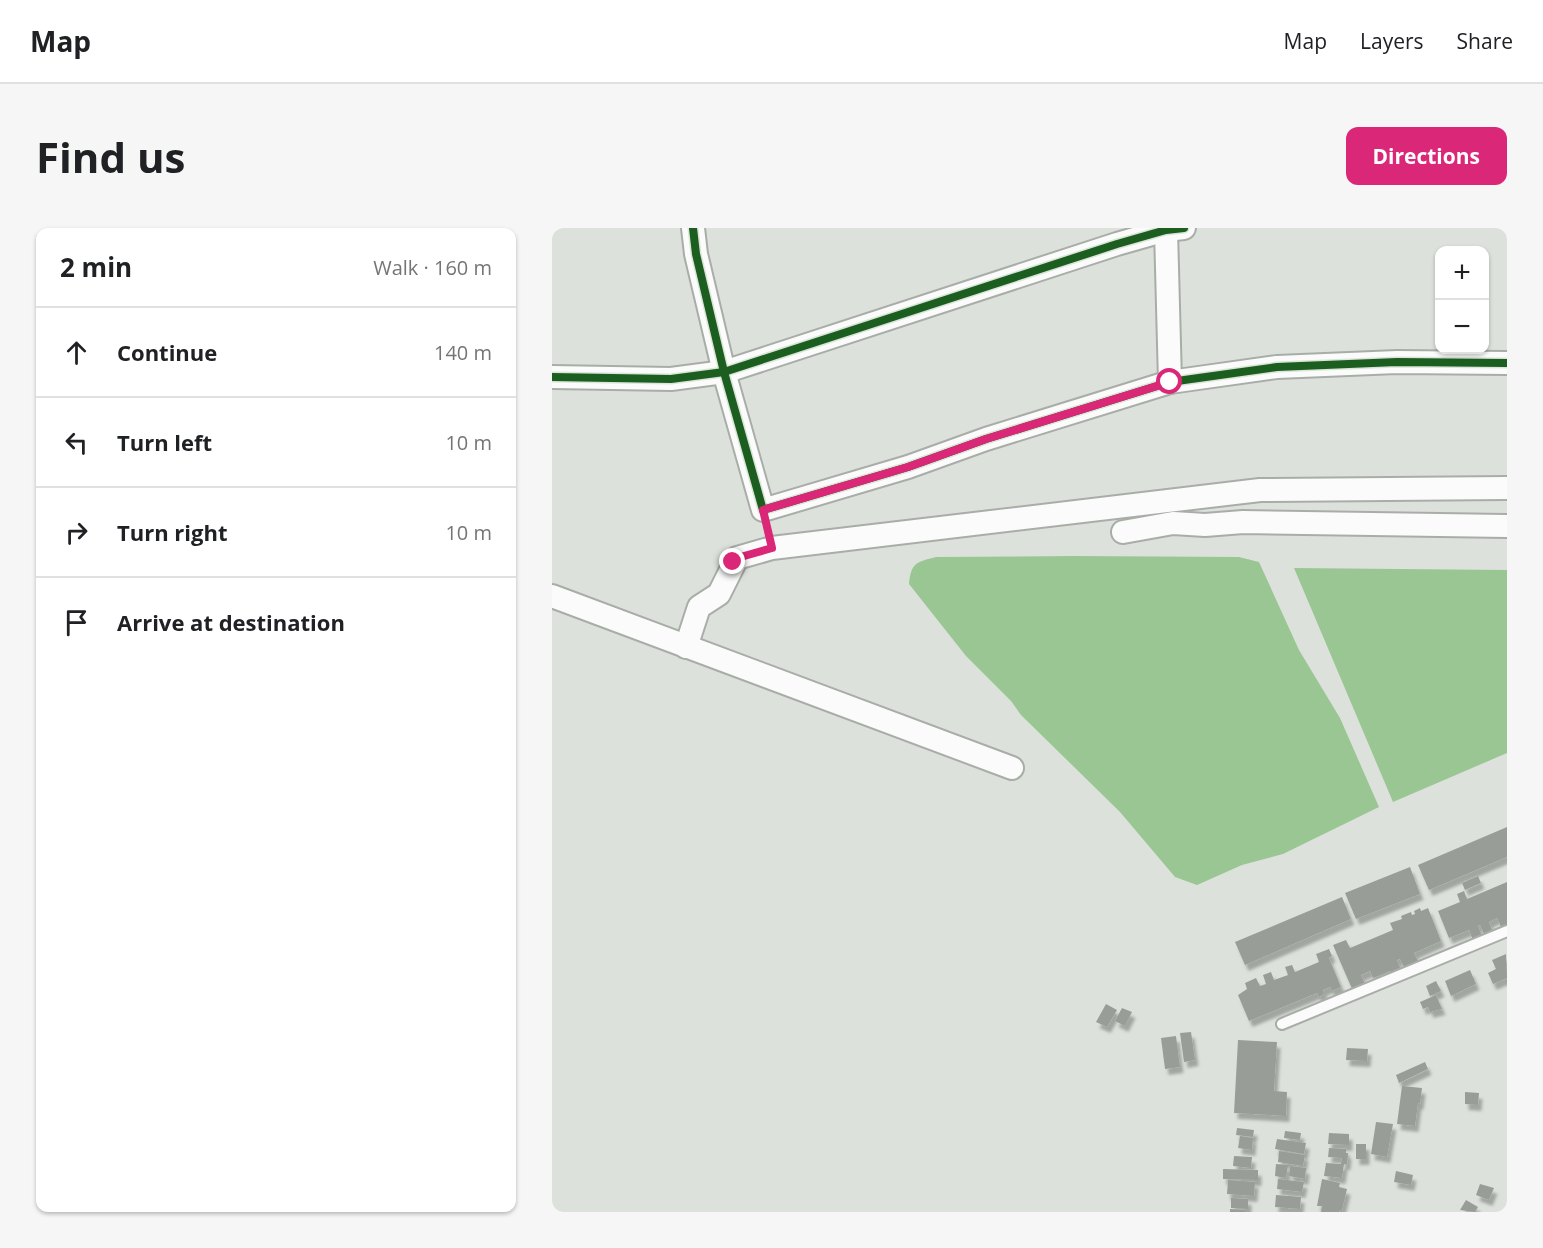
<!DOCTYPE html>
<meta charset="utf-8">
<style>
:root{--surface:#fff;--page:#f6f6f6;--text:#202124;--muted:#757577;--line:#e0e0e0;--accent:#db2777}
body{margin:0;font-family:"Open Sans",sans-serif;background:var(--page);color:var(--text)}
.controls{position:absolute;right:18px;top:18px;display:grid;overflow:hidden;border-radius:12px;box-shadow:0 2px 4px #0004}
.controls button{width:54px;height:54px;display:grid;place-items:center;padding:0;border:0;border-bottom:2px solid var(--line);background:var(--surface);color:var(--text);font:30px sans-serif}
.stop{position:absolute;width:18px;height:18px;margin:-14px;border:4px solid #db2777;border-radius:50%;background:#fff}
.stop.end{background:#db2777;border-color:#fff;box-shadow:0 2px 6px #0008}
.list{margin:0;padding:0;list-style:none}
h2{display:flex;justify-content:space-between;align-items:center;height:78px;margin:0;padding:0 24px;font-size:26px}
h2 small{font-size:20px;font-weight:400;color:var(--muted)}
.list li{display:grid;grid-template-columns:39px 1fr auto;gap:18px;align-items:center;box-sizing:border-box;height:90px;padding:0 24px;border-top:2px solid var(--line)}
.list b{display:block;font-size:22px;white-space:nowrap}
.list em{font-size:20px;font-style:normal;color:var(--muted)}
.icon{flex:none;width:33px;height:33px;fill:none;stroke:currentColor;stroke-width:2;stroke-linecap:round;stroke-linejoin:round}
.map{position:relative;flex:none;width:955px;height:984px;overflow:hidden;border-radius:12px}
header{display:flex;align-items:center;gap:36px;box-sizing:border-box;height:84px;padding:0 30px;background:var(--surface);border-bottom:2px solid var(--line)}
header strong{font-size:28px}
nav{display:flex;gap:33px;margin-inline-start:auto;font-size:21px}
.intro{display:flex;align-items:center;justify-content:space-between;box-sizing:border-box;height:144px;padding:0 36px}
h1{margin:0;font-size:42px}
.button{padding:15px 27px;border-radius:12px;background:var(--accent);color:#fff;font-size:21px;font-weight:700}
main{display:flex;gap:36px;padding:0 36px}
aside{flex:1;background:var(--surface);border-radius:12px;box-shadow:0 2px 4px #0004}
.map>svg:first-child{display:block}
</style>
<header>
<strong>Map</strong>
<nav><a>Map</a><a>Layers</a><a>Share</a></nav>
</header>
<div class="intro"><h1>Find us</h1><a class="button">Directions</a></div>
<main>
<aside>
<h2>2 min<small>Walk · 160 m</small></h2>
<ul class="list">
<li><svg class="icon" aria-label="ahead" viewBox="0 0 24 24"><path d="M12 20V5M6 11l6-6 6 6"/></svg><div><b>Continue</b></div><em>140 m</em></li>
<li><svg class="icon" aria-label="left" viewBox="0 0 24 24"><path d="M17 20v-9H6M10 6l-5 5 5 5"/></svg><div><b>Turn left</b></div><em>10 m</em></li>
<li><svg class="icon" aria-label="right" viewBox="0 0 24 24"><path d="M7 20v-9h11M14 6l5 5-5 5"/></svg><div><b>Turn right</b></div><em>10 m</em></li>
<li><svg class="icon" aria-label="arrive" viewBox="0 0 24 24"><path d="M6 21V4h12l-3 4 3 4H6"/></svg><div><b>Arrive at destination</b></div></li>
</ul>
</aside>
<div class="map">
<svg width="955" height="984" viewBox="0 0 955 984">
<defs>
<filter id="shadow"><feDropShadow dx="3.5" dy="6" stdDeviation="1.5" flood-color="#0004"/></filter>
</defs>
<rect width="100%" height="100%" fill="#dce2db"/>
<g fill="#9ac693">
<path d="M 522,328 L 687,329 L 707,334 L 747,422 L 788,490 L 827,579 L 731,626 L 690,637 L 645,657 L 623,649 L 568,584 L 469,487 L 459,473 L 414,428 L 357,356 C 359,335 364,334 384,329 Z"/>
<polygon points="742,340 955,342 955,525 841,574"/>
</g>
<g fill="#989d98" filter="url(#shadow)">
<polygon points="955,599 955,629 877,662 866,637"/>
<polygon points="858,639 868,666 804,691 793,665"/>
<polygon points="926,648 929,655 913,662 910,655"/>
<polygon points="955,654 955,699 950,701 945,690 937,694 940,702 932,706 928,697 926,698 930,708 921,712 917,702 897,710 886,683 908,674 905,666 912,663 915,671"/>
<polygon points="790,669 799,691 693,737 683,714"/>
<polygon points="868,680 869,683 876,680 889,713 862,725 867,735 853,741 848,731 845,732 849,742 840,746 838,743 821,750 818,743 809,747 814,758 801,763 781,717 794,712 798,720 841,702 838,695 850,691 849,688 859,684 860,687 863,686 862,683"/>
<polygon points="777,721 780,728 777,730 789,759 780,763 778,759 771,762 772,766 767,769 765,765 697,793 686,767 695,761 693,755 704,750 708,758 714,756 711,747 719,744 722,752 736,747 733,739 740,737 743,744 767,734 764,726"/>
<polygon points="954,726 955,750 941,756 936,745 944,741 940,732"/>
<polygon points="918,742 924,756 899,768 893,753"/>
<polygon points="884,753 889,763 878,768 874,758"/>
<polygon points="884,767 890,781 878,784 876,779 871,781 868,774"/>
<polygon points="554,776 565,782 555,799 544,794"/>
<polygon points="570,780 580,784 573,798 563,793"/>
<polygon points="639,804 643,832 632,834 628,805"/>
<polygon points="624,808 628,839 613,841 609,810"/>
<polygon points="686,812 725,814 722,863 735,864 734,888 682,885"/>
<polygon points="795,820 816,821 815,833 794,832"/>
<polygon points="873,834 876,841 847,855 844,847"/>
<polygon points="850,858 870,860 868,876 866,875 863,898 845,896"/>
<polygon points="913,864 927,865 926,877 913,876"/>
<polygon points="824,894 841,896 835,929 819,926"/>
<polygon points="685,900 702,902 701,909 684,907"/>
<polygon points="733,903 749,905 748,912 732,910"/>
<polygon points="777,905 797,906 797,917 776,916"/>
<polygon points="688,908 701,910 700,922 686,920"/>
<polygon points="725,911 754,915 752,926 723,921"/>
<rect x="804" y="916" width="10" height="15"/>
<polygon points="777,920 794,921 794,925 796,925 795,936 792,936 790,950 772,948 774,935 789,936 790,930 776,929"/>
<polygon points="727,923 753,927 751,938 726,934"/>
<polygon points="682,928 700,929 699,940 681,938"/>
<polygon points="724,936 736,937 734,950 723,948"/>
<polygon points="738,938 754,940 753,951 737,948"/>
<polygon points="671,941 706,942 706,952 671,951"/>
<polygon points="844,943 861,947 859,957 842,954"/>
<polygon points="726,951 752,954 750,964 725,961"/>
<polygon points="770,951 788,955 787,959 795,961 790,982 788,982 787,984 769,984 770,978 765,978"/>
<polygon points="676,952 703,954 702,968 675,966"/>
<polygon points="928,956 942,960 937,972 924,967"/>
<polygon points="724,967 749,969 748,981 723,979"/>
<polygon points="679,970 696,971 696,981 679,980"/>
<polygon points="914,972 926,979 923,984 908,982"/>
<polygon points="678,981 693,982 693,984 678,984"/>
</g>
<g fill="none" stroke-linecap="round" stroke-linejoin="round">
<defs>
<polyline id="service" points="730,796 955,703"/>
<g id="minor">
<polyline points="141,0 144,26 172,144 565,16 614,2 632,0"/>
<polyline points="614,2 618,154"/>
<polyline points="0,149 119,151 172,144 211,282 356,239 434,211 618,154 725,139 845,134 955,135"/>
<polyline points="571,304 621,295 653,297 691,294 955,298"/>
<polyline points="0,368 460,540"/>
<polyline points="134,419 147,379 167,366 185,330 220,320 708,262 955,260"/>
</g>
</defs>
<use href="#service" stroke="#a9ada8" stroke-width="14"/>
<use href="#minor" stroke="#a9ada8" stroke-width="26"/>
<use href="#service" stroke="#fafbfa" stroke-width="10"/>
<use href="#minor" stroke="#fafbfa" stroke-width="22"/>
<defs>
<g id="cycleway">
<polyline points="141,0 144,26 172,144 565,16 614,2 632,0"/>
<polyline points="0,149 119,151 172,144 211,282 356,239 434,211 618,154 725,139 845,134 955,135"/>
</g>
</defs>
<use href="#cycleway" stroke="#dae5d8" stroke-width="11"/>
<use href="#cycleway" stroke="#1b5e20" stroke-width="8"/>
</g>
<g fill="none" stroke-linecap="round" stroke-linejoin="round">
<polyline stroke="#db2777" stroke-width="8" points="181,334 185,330 220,320 211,282 356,239 434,211 618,154"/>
</g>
</svg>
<div class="controls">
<button>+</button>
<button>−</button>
</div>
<div class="stop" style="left:618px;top:154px"></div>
<div class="stop end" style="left:181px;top:334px"></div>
</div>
</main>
